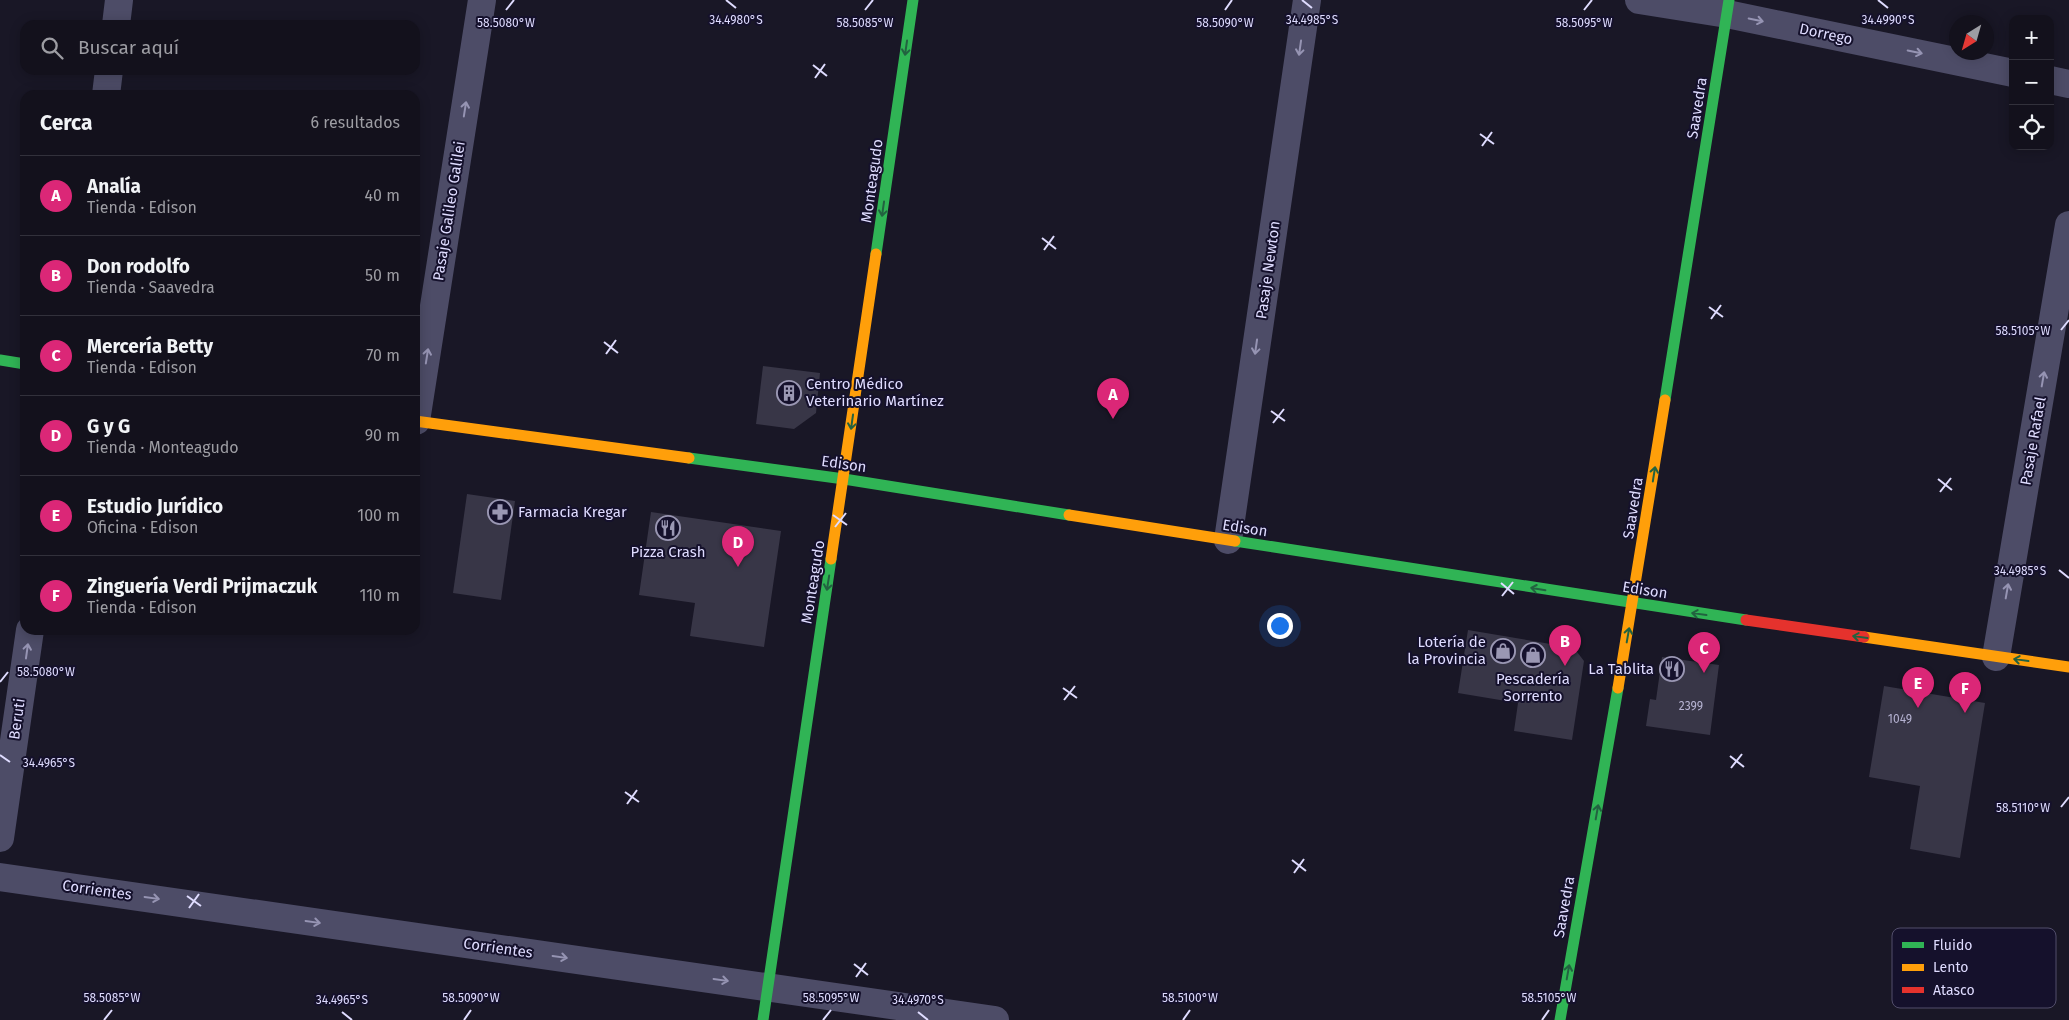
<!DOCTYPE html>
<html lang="es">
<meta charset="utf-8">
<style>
:root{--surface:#13111c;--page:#1c1a25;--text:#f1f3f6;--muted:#9d9da3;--line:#32313b;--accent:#db2777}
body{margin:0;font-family:"Fira Sans",sans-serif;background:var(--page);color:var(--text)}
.controls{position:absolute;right:15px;top:15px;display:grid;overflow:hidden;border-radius:10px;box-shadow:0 2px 12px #0003}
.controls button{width:45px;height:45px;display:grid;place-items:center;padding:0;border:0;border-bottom:1px solid var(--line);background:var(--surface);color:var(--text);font:25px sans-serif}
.compass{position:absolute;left:1949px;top:15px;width:45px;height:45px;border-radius:50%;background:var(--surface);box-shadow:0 2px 12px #0003;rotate:217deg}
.you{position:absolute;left:1279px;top:625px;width:18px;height:18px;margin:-12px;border:4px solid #fff;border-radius:50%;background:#1a73e8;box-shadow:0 0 0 8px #1a73e833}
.badge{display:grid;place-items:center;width:32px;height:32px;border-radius:50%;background:var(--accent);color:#fff;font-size:16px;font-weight:700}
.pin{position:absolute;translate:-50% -41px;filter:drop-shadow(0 1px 2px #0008)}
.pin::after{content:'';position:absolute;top:26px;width:18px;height:15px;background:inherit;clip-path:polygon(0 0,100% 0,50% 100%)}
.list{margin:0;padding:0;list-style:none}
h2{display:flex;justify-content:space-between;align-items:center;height:65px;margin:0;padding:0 20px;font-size:21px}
h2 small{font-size:16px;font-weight:400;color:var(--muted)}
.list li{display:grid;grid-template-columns:32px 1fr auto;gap:15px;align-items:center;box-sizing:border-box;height:80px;padding:0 20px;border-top:1px solid var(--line)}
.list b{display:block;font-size:19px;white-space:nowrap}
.list p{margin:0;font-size:16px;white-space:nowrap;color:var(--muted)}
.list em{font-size:16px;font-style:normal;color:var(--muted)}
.icon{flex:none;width:28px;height:28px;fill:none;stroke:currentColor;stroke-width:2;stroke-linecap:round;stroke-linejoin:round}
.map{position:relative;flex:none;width:2069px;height:1020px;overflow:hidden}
.search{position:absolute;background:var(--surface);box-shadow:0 2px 12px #0003;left:20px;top:20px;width:400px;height:55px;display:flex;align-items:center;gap:12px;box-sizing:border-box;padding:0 18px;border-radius:15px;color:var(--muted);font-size:19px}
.panel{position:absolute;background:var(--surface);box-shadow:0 2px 12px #0003;left:20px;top:90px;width:400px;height:545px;border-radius:15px}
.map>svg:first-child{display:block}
</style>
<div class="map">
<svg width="2069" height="1020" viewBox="0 0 2069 1020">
<rect width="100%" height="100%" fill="#191726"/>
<g fill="#383647">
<polygon points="763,366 820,373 816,413 794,429 756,424"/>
<polygon points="467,494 515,501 501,600 453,593"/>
<polygon points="651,512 781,531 764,647 690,636 695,603 639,595"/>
<polygon points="1468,630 1574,648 1584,661 1572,740 1514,731 1518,703 1458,693"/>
<polygon points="1662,657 1719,665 1710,735 1646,726 1650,699 1656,700"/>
<polygon points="1884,686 1985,703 1960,858 1910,849 1920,786 1869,777"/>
</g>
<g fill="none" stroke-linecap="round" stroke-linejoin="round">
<g stroke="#4d4c67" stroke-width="28">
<polyline points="1639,0 1727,14 2013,73"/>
<polyline points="116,25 119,0"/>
<polyline points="2050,80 2069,84"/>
<polyline points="106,95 109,70"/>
<polyline points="416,421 482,0"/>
<polyline points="1228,540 1307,0"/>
<polyline points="1996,657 2069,225"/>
<polyline points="0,838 30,630"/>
<polyline points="0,877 995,1020"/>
</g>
<g stroke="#30b455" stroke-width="11">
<polyline points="876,254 913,0"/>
<polyline points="0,360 25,364"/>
<polyline points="1665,400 1729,0"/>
<polyline points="689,458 844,479 1069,515"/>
<polyline points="1235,541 1746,620"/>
<polyline points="763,1020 831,559"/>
<polyline points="1560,1020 1618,688"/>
</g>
<g stroke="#ff9f0a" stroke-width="11">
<polyline points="415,421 689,458"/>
<polyline points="1069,515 1235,541"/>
<polyline points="831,559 876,254"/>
<polyline points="1864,637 2069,667"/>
<polyline points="1618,688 1665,400"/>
</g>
<polyline stroke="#e5322d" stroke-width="11" points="1746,620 1864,637"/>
</g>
<defs><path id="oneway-shaft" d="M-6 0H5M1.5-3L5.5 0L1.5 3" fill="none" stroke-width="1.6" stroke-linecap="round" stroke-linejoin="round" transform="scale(1.25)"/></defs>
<g stroke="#9694b3">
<use href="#oneway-shaft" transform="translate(1756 20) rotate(12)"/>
<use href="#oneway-shaft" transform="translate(1300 48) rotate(98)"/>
<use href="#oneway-shaft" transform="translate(1915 52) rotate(12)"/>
<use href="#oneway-shaft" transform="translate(465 109) rotate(-81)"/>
<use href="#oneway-shaft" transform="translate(1256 347) rotate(98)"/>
<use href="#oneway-shaft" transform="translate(427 356) rotate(-81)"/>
<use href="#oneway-shaft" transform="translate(2043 379) rotate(-80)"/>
<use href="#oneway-shaft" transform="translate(2007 591) rotate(-80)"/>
<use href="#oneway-shaft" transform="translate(27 651) rotate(-82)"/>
<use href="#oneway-shaft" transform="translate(152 898) rotate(8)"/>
<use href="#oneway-shaft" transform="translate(313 922) rotate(8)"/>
<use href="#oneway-shaft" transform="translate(560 957) rotate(8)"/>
<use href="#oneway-shaft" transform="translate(721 980) rotate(8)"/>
</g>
<g stroke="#226240">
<use href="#oneway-shaft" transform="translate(906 48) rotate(98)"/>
<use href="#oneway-shaft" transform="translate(883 209) rotate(98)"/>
<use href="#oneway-shaft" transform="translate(852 422) rotate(98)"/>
<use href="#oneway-shaft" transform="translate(1654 474) rotate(-81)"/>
<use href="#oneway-shaft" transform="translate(828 583) rotate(99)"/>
<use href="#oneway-shaft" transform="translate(1538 589) rotate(-171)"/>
<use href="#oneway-shaft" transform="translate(1699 614) rotate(-172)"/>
<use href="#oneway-shaft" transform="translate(1628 635) rotate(-80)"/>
<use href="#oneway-shaft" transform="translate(1860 637) rotate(-172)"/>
<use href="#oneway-shaft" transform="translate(2021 660) rotate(-172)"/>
<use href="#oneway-shaft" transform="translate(1597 812) rotate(-80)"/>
<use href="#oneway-shaft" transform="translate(1568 972) rotate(-80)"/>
</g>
<path fill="none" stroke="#dfdcff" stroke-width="2" d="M 726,0 L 736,8M 1302,0 L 1312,8M 1878,0 L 1888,8M 506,10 L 514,0M 865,10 L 873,0M 1225,10 L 1232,0M 1584,10 L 1592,0M 813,65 L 827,76M 815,78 L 825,64M 1480,134 L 1494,144M 1482,146 L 1492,132M 1042,238 L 1056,249M 1044,250 L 1054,236M 1709,307 L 1723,317M 1711,319 L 1721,305M 2061,330 L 2069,320M 604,342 L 618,353M 606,354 L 616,340M 1271,411 L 1285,421M 1273,423 L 1284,409M 1938,479 L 1952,490M 1940,492 L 1951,478M 833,515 L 847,525M 835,527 L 846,513M 2059,570 L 2069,578M 1501,583 L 1514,594M 1502,596 L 1513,582M 0,682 L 8,672M 1063,688 L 1077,698M 1064,700 L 1075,686M 0,755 L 10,762M 1730,756 L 1744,767M 1731,768 L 1742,754M 625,792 L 639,802M 627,804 L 637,790M 2061,807 L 2069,797M 1292,860 L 1306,871M 1294,873 L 1304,859M 187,896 L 201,906M 189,908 L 199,894M 854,964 L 868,975M 856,977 L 866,963M 342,1012 L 352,1020M 918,1012 L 928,1020M 104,1020 L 112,1010M 464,1020 L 471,1010M 823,1020 L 831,1010M 1183,1020 L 1190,1010M 1542,1020 L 1549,1010"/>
<defs>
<symbol id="building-ring" viewBox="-11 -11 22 22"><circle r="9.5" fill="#15112c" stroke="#9a97b3" stroke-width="1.5"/><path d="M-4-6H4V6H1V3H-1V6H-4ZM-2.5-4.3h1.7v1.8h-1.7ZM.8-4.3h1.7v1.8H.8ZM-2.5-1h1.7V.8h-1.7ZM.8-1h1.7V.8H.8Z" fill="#9a97b3"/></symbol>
<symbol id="pharmacy-ring" viewBox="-11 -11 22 22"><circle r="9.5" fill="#15112c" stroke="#9a97b3" stroke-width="1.5"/><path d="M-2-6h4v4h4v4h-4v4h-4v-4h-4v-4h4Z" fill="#9a97b3"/></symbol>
<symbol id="restaurant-ring" viewBox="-11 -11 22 22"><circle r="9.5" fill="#15112c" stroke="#9a97b3" stroke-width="1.5"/><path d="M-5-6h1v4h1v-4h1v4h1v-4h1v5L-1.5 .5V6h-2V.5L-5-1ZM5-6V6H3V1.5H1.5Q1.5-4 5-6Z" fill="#9a97b3"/></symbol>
<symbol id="shop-ring" viewBox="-11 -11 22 22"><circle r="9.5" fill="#15112c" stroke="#9a97b3" stroke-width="1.5"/><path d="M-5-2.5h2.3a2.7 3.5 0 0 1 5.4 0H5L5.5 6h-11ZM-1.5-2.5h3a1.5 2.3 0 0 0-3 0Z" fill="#9a97b3"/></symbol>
</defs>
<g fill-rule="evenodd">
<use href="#building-ring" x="775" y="379" width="28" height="28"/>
<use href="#pharmacy-ring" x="486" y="498" width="28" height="28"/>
<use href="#restaurant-ring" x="654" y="514" width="28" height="28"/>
<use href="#shop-ring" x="1489" y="637" width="28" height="28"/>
<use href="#shop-ring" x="1519" y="641" width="28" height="28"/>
<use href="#restaurant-ring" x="1658" y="655" width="28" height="28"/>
</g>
<g text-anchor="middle" stroke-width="4" stroke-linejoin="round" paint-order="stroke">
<g font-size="12" fill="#b5b2d1">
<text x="1691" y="710">2399</text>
<text x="1900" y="723">1049</text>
</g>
<g font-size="15" fill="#dfdcff" stroke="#15112c">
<text transform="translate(1826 34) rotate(12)" y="5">Dorrego</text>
<text transform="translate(1697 108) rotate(-81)" y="5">Saavedra</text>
<text transform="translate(872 181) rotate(-82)" y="5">Monteagudo</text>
<text transform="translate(449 211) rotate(-81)" y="5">Pasaje Galileo Galilei</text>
<text transform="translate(1268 270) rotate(-82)" y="5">Pasaje Newton</text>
<text transform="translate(2033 441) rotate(-80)" y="5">Pasaje Rafael</text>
<text transform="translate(844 464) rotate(8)" y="5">Edison</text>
<text transform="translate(1633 508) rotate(-81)" y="5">Saavedra</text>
<text transform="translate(1245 528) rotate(9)" y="5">Edison</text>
<text transform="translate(813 582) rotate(-81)" y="5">Monteagudo</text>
<text transform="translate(1645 590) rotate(9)" y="5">Edison</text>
<text transform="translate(17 719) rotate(-82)" y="5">Beruti</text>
<text transform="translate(97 890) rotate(8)" y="5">Corrientes</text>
<text transform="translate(1564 907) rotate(-80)" y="5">Saavedra</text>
<text transform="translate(498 948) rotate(8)" y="5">Corrientes</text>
</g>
<g font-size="15" fill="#dfdcff" stroke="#15112c" text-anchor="start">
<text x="806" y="389">Centro Médico<tspan x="806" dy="17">Veterinario Martínez</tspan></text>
<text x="518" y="517">Farmacia Kregar</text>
<text x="668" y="557" text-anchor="middle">Pizza Crash</text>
<text x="1486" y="647" text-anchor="end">Lotería de<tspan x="1486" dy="17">la Provincia</tspan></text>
<text x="1654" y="674" text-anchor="end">La Tablita</text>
<text x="1533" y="684" text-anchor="middle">Pescadería<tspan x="1533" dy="17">Sorrento</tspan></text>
</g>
</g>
<rect x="1892" y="928" width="164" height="80" rx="8" fill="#15112c" stroke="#524e6b" stroke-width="1"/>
<rect x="1902" y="942" width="22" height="6" fill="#30b455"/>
<rect x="1902" y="964" width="22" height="7" fill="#ff9f0a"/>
<rect x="1902" y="987" width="22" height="6" fill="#e5322d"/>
<g font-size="14" fill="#dfdcff">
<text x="1933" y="950">Fluido</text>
<text x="1933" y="972">Lento</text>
<text x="1933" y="995">Atasco</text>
</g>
<g font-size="12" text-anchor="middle" fill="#dfdcff" stroke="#15112c" stroke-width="4" stroke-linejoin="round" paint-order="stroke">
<text x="1312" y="24">34.4985°S</text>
<text x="736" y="24">34.4980°S</text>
<text x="1888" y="24">34.4990°S</text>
<text x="506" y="27">58.5080°W</text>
<text x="865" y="27">58.5085°W</text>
<text x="1225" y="27">58.5090°W</text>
<text x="1584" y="27">58.5095°W</text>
<text x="2023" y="335">58.5105°W</text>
<text x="2020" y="575">34.4985°S</text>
<text x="46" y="676">58.5080°W</text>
<text x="49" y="767">34.4965°S</text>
<text x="2023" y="812">58.5110°W</text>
<text x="112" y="1002">58.5085°W</text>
<text x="471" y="1002">58.5090°W</text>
<text x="831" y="1002">58.5095°W</text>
<text x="1190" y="1002">58.5100°W</text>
<text x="1549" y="1002">58.5105°W</text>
<text x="342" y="1004">34.4965°S</text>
<text x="918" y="1004">34.4970°S</text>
</g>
</svg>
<div class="controls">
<button>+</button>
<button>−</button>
<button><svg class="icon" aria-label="locate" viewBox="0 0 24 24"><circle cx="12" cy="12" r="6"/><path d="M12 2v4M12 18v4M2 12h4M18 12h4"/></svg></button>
</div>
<svg class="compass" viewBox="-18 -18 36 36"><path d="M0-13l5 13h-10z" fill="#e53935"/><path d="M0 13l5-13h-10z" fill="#9d9da3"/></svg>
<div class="you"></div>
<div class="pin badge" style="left:1113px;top:419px">A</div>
<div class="pin badge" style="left:1565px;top:666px">B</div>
<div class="pin badge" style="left:1704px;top:673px">C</div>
<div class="pin badge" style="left:738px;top:567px">D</div>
<div class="pin badge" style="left:1918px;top:708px">E</div>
<div class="pin badge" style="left:1965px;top:713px">F</div>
<div class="search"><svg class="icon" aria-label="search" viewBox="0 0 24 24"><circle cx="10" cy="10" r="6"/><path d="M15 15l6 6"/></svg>Buscar aquí</div>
<section class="panel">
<h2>Cerca<small>6 resultados</small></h2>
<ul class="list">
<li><span class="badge">A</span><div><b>Analía</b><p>Tienda · Edison</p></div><em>40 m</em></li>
<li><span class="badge">B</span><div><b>Don rodolfo</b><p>Tienda · Saavedra</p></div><em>50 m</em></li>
<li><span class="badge">C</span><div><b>Mercería Betty</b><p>Tienda · Edison</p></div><em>70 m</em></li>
<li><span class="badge">D</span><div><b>G y G</b><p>Tienda · Monteagudo</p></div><em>90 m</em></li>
<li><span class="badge">E</span><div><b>Estudio Jurídico</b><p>Oficina · Edison</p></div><em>100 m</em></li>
<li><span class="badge">F</span><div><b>Zinguería Verdi Prijmaczuk</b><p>Tienda · Edison</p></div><em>110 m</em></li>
</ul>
</section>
</div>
